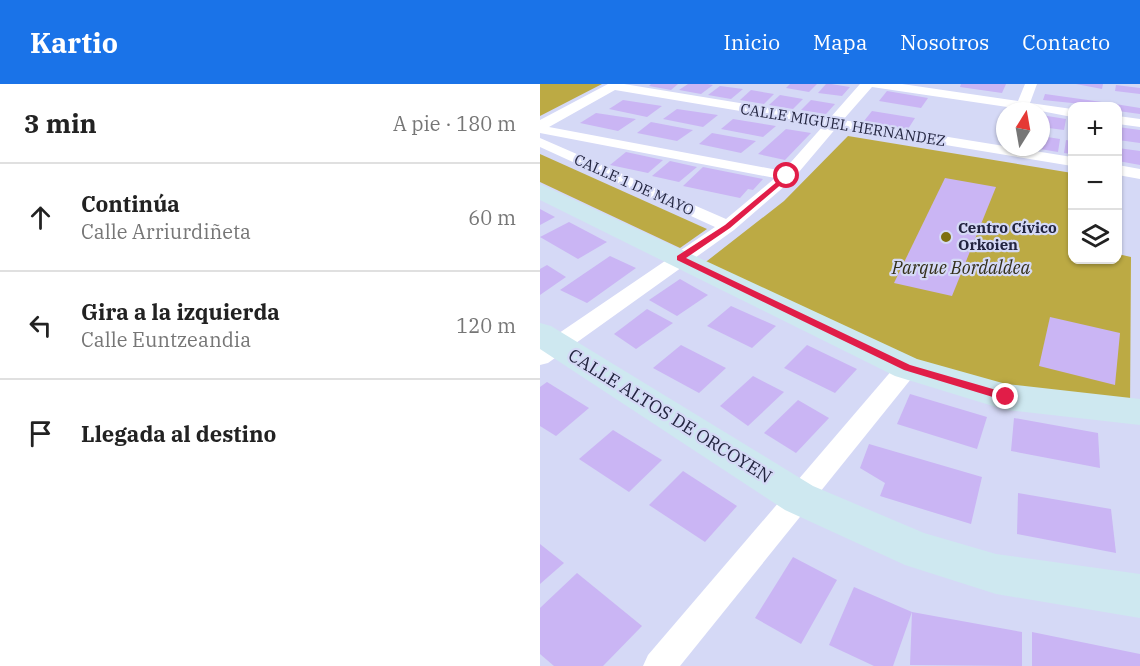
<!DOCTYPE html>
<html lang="es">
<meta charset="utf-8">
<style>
:root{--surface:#fff;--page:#f2f2f2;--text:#222;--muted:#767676;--line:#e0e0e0;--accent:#1a73e8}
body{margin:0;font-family:"IBM Plex Serif",serif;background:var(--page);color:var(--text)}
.controls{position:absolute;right:18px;top:18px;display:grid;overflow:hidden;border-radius:12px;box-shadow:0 2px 4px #0004}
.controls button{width:54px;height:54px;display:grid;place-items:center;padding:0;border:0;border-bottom:2px solid var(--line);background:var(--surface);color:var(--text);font:30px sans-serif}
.compass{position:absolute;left:456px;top:18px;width:54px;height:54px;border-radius:50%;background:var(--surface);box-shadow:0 2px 4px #0004;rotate:11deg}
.stop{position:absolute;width:18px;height:18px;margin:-14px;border:4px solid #e11d48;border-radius:50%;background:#fff}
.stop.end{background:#e11d48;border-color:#fff;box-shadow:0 2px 6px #0008}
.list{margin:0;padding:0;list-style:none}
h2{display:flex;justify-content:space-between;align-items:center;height:78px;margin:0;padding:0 24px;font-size:26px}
h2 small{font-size:20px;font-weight:400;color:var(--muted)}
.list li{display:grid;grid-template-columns:39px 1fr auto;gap:18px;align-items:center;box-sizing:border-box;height:108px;padding:0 24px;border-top:2px solid var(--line)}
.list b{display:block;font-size:22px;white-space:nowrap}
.list p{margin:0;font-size:20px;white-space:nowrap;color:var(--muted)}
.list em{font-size:20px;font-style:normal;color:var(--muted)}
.icon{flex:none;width:33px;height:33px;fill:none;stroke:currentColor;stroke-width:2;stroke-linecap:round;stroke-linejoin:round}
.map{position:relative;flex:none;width:600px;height:582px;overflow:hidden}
header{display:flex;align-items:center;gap:36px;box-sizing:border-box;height:84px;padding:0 30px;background:var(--accent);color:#fff}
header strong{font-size:28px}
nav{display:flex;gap:33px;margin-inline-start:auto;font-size:21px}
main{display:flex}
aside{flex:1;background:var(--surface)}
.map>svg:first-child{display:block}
</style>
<header>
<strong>Kartio</strong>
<nav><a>Inicio</a><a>Mapa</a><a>Nosotros</a><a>Contacto</a></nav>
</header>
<main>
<aside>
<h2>3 min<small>A pie · 180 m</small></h2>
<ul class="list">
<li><svg class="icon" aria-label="ahead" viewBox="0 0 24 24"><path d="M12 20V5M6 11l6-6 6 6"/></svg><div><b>Continúa</b><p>Calle Arriurdiñeta</p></div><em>60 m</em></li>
<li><svg class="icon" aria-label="left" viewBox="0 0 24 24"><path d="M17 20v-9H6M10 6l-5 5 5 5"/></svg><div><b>Gira a la izquierda</b><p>Calle Euntzeandia</p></div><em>120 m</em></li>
<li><svg class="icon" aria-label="arrive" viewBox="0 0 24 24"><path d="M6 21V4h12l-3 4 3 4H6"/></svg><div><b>Llegada al destino</b></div></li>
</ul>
</aside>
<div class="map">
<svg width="600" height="582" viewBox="0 0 600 582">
<rect width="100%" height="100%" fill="#d5d9f6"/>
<g fill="#bcaa44">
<polygon points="0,0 62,0 0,32"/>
<polygon points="308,52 532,89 532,176 578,176 578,170 591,173 590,327 466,313 158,184 244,117"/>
<polygon points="0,70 167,145 140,164 0,98"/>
</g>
<g fill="#cab5f4">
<polygon points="111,0 138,0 131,6 109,2"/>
<polygon points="148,0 168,0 173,1 161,10 139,6"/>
<polygon points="250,0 277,0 269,8 246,4"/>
<polygon points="286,0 291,0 310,3 302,12 278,9"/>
<polygon points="421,0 466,0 462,9 420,3"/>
<polygon points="536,0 563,0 562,5"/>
<polygon points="576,1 600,4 600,10 575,7"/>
<polygon points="180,2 203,5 191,15 168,11"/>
<polygon points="211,6 234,10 224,20 200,16"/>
<polygon points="347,7 388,14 381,24 339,17"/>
<polygon points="505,10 562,18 561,22 503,16"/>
<polygon points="240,11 263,15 253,25 229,21"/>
<polygon points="83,16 122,22 107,33 69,25"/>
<polygon points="271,16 295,20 286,30 261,26"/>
<polygon points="575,20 600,24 600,30 578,27"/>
<polygon points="137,25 178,31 163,43 123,35"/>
<polygon points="332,27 375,34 368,45 324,37"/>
<polygon points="56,29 96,35 78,47 40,39"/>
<polygon points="501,31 526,35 524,46 501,43"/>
<polygon points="193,35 236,42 223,53 181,45"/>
<polygon points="111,38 153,46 137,57 97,49"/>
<polygon points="578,43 600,46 600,59 578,56"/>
<polygon points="246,45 271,49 245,76 218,70"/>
<polygon points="172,49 216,57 201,69 159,60"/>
<polygon points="501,52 520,55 518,68 494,64 501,63"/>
<polygon points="526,56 532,57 532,70 524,69"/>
<polygon points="578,64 600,67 600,81 578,77"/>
<polygon points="86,68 123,76 108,89 70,81"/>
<polygon points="130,77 157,83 139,98 112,92"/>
<polygon points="163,83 223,95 213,106 208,105 200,114 143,102"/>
<polygon points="405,94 456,103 412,212 354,199"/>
<polygon points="0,125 15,133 0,141"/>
<polygon points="29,138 67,158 38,175 0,153"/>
<polygon points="70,172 96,184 47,219 20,206"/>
<polygon points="7,181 26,193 0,211 0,185"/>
<polygon points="140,195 168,211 137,232 109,216"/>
<polygon points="191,222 236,242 212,264 167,242"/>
<polygon points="107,225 133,239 96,265 74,250"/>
<polygon points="510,233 580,249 575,301 499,282"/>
<polygon points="141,261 186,284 159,309 113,284"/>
<polygon points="267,261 317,285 295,309 244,284"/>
<polygon points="213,292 244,308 208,342 180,322"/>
<polygon points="7,298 49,324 16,352 0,342 0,303"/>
<polygon points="370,310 447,333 437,365 357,340"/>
<polygon points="258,316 289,334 256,369 224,349"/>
<polygon points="474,334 558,349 560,384 471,367"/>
<polygon points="73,346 122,376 89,408 39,375"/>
<polygon points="329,360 442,393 431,440 340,412 345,399 320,384"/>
<polygon points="143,387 197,422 165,458 109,421"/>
<polygon points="478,409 571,425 576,469 477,450"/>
<polygon points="0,460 24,479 0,500"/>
<polygon points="253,473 297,496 261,560 215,534"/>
<polygon points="37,489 102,542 63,582 14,582 0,570 0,524"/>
<polygon points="314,503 372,528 353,582 334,582 289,561"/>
<polygon points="372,528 482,548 482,582 370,581"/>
<polygon points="492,548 600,570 600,582 492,582"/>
</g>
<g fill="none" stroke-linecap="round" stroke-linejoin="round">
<g fill="#fff" fill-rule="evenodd">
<path d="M 68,0 L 84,0 L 290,34 L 320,0 L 362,0 L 478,17 L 485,0 L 497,0 L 490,19 L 532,25 L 532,33 L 501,27 L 473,27 L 474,24 L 332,3 L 303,36 L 532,73 L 532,82 L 297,43 L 253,95 L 194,146 L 8,279 L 0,281 L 0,262 L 175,143 L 0,63 L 0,54 L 186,135 L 235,94 L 0,49 L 0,36 ZM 75,6 L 284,41 L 243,87 L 9,43 Z"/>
<polygon points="578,32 600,35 600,43 578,40"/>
<polygon points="578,81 600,85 600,95 578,91"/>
<polygon points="367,276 375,278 378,284 375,290 140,582 103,582 108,571 359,278"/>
</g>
<g fill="#cee8f0" fill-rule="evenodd">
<polygon points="0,100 377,275 466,300 600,315 600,341 466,326 355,292 0,116"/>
<polygon points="0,239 11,242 273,402 384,449 456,470 600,490 600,534 456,510 365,481 245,426 0,265"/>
</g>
</g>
<polygon fill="#e11d48" points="245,91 251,92 190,144 146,174 370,281 470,310 470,316 466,317 364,286 137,176 137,172 185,141"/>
<circle fill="#7e6f0c" stroke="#d5d9f6" stroke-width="2" cx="406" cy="153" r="6"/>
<g text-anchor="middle" stroke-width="4.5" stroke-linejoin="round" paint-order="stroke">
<g font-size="15" fill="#22243f" stroke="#d5d9f6">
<text transform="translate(303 41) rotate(9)" y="5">CALLE MIGUEL HERNANDEZ</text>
<text transform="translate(94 101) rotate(24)" y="5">CALLE 1 DE MAYO</text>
</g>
<g font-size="15" font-weight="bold" fill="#22243f" stroke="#d5d9f6" text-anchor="start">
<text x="418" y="149">Centro Cívico<tspan x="418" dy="17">Orkoien</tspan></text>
</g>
<g font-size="18" font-style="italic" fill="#332f19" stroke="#d5d9f6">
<text x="421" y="190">Parque Bordaldea</text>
</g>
<g font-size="18" fill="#22243f" stroke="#d5d9f6">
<text transform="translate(130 332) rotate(32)" y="6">CALLE ALTOS DE ORCOYEN</text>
</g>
</g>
</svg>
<div class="controls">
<button>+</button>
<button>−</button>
<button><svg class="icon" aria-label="layers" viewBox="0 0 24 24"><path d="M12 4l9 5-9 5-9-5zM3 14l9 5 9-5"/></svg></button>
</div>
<svg class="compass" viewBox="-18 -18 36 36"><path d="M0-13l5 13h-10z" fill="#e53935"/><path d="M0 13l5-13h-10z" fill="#767676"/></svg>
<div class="stop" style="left:247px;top:92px"></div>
<div class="stop end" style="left:466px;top:313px"></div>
</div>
</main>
